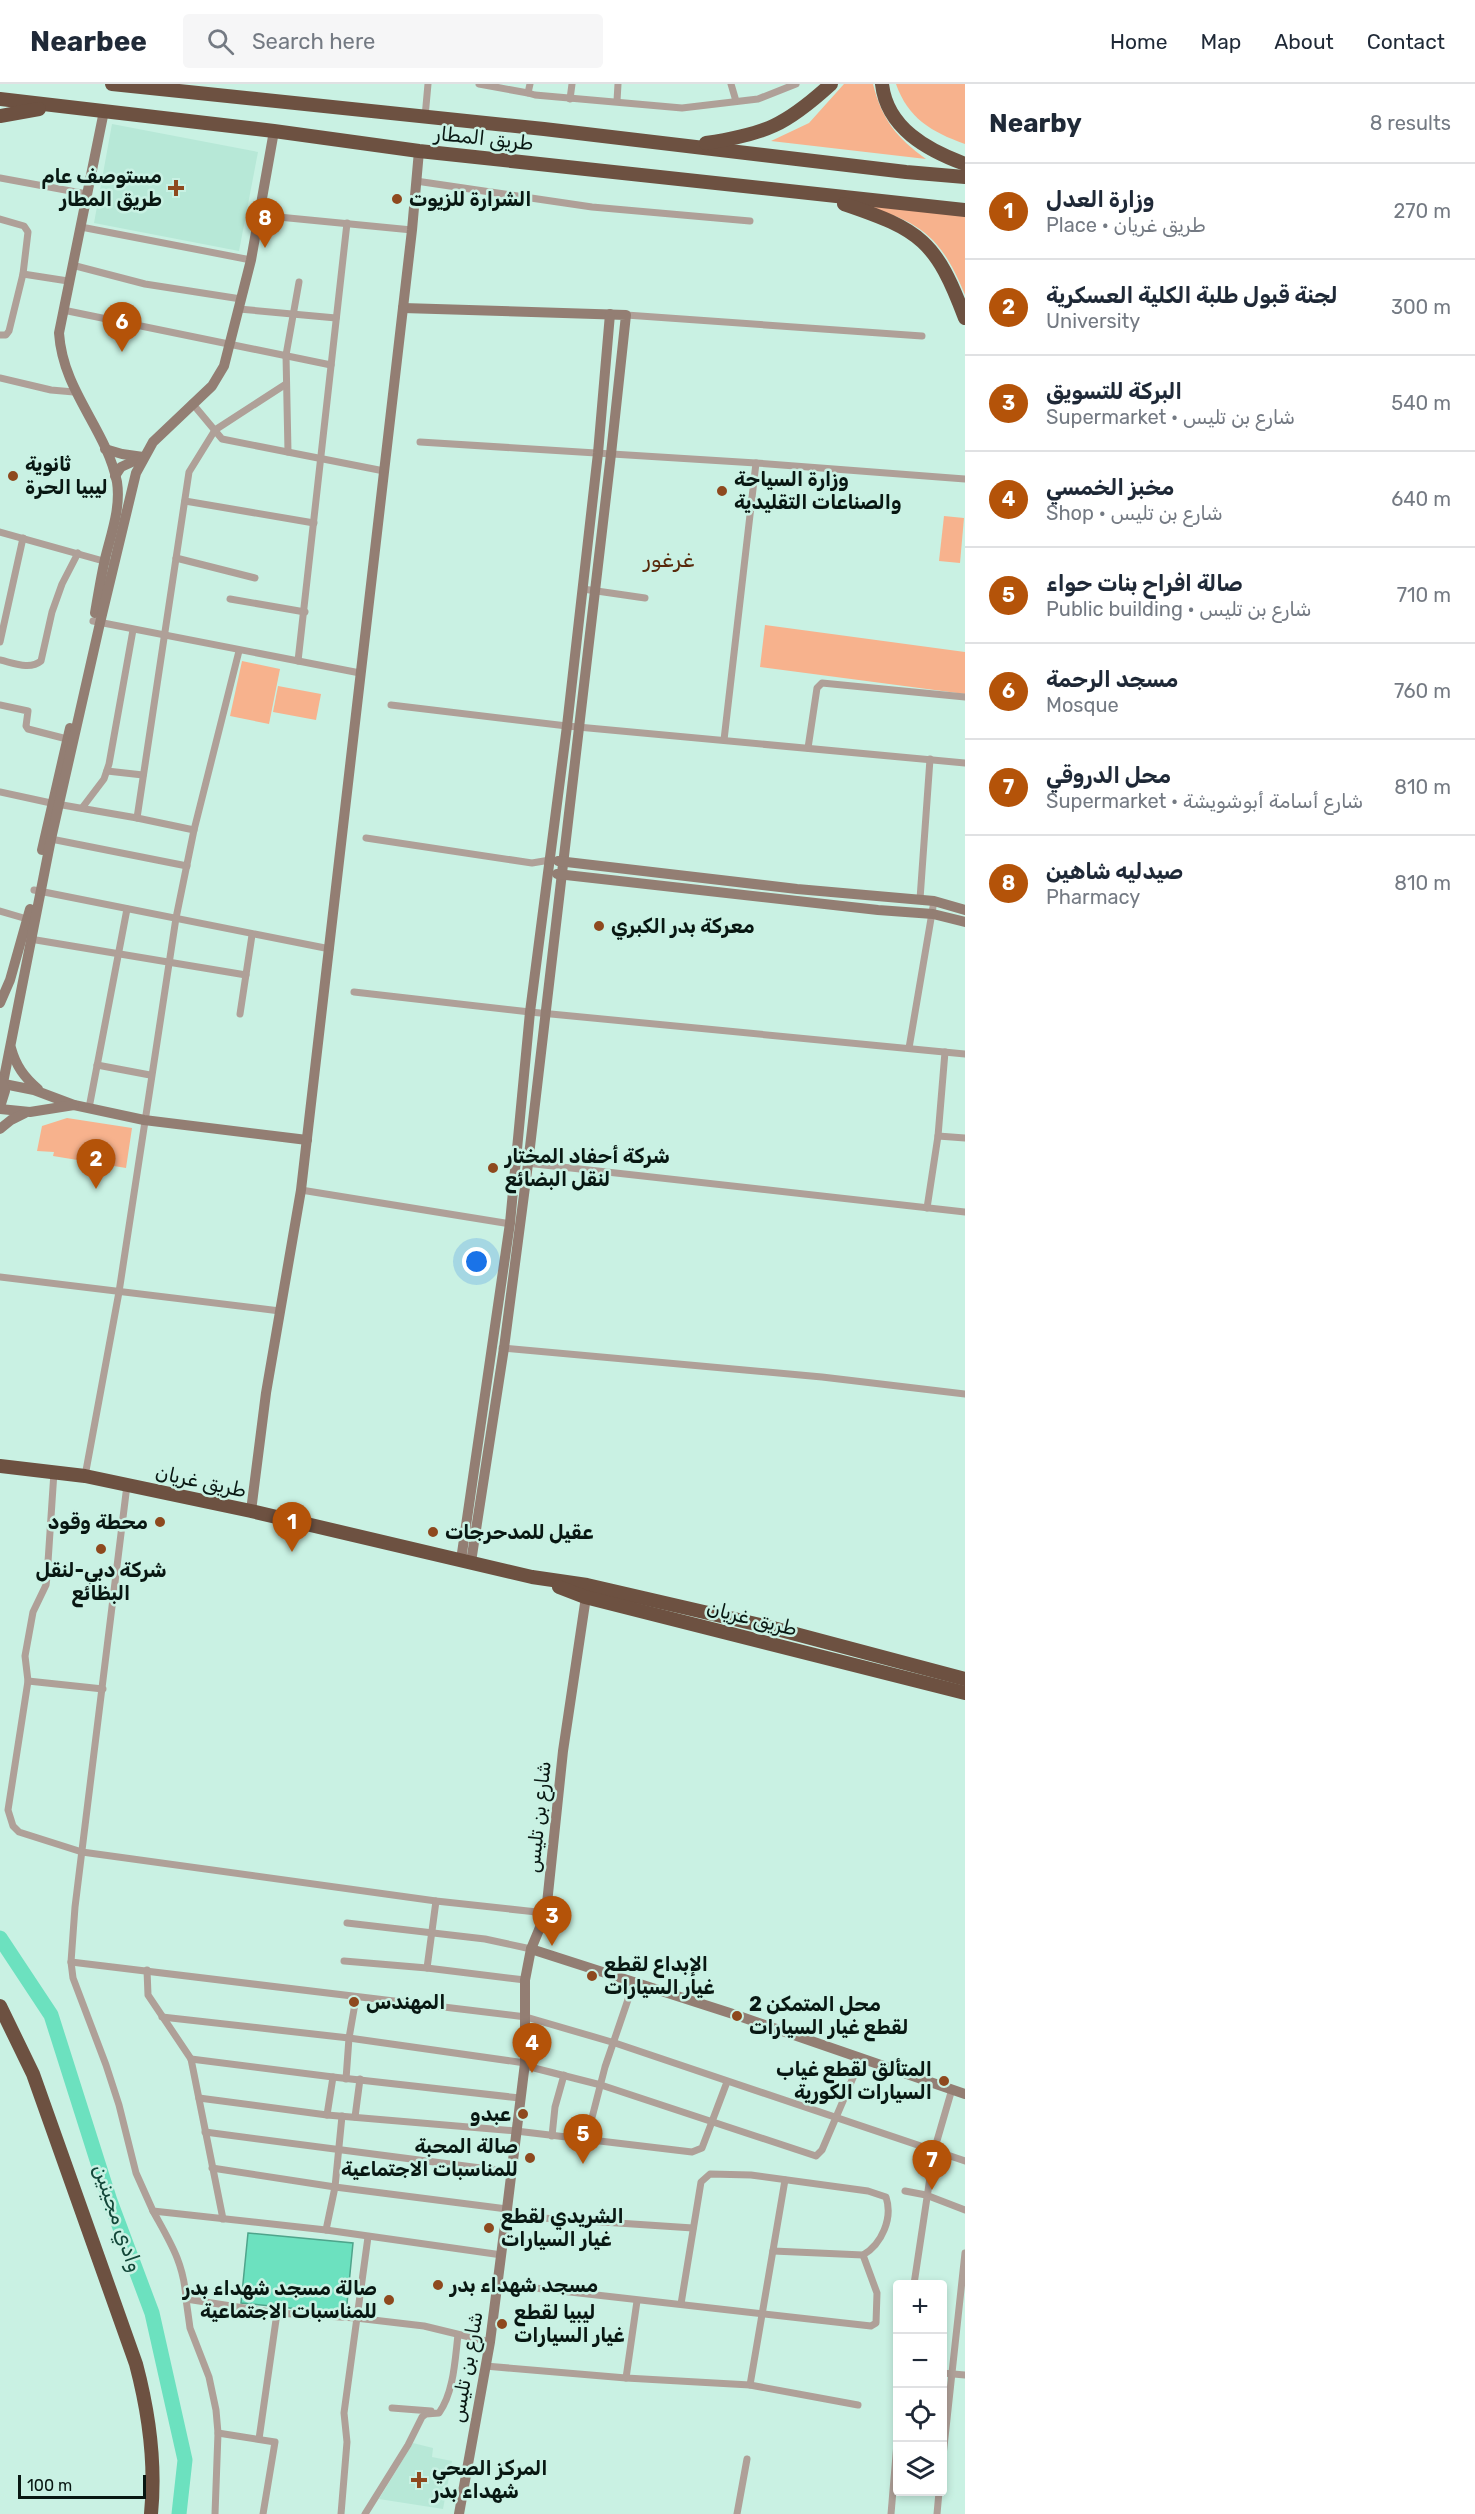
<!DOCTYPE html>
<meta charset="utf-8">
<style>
:root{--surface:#fff;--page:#f6f6f7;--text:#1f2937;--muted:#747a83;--line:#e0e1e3;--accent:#b45309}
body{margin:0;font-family:Rubik,Vazirmatn,sans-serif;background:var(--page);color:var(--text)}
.controls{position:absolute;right:18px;bottom:18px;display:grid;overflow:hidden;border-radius:6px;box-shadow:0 3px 9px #0003}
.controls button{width:54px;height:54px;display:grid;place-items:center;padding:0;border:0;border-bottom:2px solid var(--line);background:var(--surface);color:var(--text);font:30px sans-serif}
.scale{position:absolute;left:18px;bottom:15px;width:128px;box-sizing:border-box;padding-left:6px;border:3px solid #081712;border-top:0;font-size:16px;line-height:21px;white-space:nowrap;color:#081712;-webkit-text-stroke:4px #c9f1e3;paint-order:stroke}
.you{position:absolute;left:477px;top:1178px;width:21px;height:21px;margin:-15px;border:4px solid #fff;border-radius:50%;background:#1a73e8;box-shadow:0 0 0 9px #1a73e833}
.badge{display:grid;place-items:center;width:39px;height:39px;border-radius:50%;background:var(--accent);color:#fff;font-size:20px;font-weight:700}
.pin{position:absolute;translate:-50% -50px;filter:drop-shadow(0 2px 3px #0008)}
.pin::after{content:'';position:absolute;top:32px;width:21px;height:18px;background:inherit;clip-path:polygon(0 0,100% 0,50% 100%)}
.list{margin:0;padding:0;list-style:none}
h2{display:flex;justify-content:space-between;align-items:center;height:78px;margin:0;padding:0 24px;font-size:26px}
h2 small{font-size:20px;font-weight:400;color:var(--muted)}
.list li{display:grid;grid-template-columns:39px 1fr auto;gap:18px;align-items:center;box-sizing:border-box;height:96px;padding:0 24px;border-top:2px solid var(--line)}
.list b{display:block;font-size:22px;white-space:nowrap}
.list p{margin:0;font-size:20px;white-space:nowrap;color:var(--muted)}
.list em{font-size:20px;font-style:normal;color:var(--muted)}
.icon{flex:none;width:33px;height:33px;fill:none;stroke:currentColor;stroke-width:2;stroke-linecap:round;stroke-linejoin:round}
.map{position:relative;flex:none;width:965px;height:2430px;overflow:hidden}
header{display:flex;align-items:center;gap:36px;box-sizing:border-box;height:84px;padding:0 30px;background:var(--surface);border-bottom:2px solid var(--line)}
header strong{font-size:28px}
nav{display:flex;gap:33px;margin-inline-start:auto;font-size:21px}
.search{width:420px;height:54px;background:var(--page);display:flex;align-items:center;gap:15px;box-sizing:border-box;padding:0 21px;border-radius:6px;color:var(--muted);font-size:22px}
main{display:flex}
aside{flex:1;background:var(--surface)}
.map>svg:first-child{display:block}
</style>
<header>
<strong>Nearbee</strong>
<div class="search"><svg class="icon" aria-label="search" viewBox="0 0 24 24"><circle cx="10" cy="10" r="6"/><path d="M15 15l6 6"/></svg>Search here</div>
<nav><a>Home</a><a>Map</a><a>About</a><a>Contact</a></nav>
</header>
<main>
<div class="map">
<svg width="965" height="2430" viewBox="0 0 965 2430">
<rect width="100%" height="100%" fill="#c9f1e3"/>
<g fill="#b7e8d7">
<polygon points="112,40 258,68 239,167 94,139"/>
<polygon points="413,2359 433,2364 432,2373 452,2377 443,2425 379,2415"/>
</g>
<g fill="#f7b28d">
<path d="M 844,0 L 873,0 C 882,36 897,54 926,75 L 771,57 L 809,39 Z"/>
<path d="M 896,0 L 965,0 L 965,60 C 931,48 908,34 896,0 Z"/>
<path d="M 853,118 L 965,132 L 965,211 C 939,147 917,137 853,118 Z"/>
<polygon points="944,432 964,434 960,479 939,477"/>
<polygon points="765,541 965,568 965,610 760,583"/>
<polygon points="242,577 280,585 269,640 230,632"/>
<polygon points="278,602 321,610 316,636 273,628"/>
<polygon points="67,1034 132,1044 126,1084 53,1072 54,1068 37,1067 42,1042"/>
</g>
<polygon fill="#6ce1bf" stroke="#4ea48b" stroke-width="1.5" points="248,2149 353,2159 346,2230 241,2219"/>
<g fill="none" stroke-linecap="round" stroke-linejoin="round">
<polyline stroke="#6ce1bf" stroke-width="15" points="0,1854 51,1931 110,2117 152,2229 185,2376 179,2430"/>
<g stroke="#afa098" stroke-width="7">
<polyline points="479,0 528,9"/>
<polyline points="530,0 528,9 535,11 682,24 758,15 796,0"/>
<polyline points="731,0 736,17"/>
<polyline points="570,15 572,0"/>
<polyline points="617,17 618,0"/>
<polyline points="425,33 428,0"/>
<polyline points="0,94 87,110"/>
<polyline points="416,97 592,123 750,137"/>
<polyline points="258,131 412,146"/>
<polyline points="0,135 24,142 28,148 23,190 9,247 6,251 0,251"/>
<polyline points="81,143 251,176"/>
<polyline points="72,181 145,200 241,215"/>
<polyline points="23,190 68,197"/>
<polyline points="239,225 336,234"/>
<polyline points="63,226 331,281"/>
<polyline points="626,231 922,252"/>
<polyline points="0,294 51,306 74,308"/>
<polyline points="192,319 222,355 384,387"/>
<polyline points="420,358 756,379 965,395"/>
<polyline points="288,368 286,271 299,198"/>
<polyline points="185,417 314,439"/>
<polyline points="0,448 107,478"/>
<polyline points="176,474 255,494"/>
<polyline points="583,505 645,514"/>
<polyline points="230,515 305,528"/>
<polyline points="93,537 360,589"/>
<polyline points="0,558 23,454"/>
<path d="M 0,576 C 14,579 30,586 41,577 L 52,528 L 62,500 L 78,469"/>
<polyline points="298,577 347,139"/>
<polyline points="0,621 28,627 26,642 28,645 67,655"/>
<polyline points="391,621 567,642 965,679"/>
<polyline points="724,656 756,379"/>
<polyline points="808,664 817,604 822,599 965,613"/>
<polyline points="107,687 143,691"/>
<polyline points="0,708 51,719 137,734 189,388 215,346 286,300"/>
<polyline points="82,724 104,695 109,680 133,546"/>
<polyline points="137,734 194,746"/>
<polyline points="366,754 532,779 550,776"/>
<polyline points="51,755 187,782"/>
<polyline points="34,806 330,865"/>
<polyline points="920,815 930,675"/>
<polyline points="0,827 27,835"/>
<polyline points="30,855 246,891"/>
<polyline points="354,908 530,928 965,970"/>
<polyline points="240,930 252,851"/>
<polyline points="909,964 934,817"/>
<polyline points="97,981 150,991"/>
<polyline points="89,1024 127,825"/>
<polyline points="938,1052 965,1054"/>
<polyline points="526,1079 965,1128"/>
<polyline points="301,1106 511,1140"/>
<polyline points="927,1124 938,1052 945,968"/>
<polyline points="0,1193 280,1227"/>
<polyline points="502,1264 822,1293 965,1310"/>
<polyline points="54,1388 47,1493 46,1501 33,1528 25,1572 28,1597 8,1726 13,1742 19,1748 82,1768 436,1817 546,1829"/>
<polyline points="85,1392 119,1208 176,834 194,746 239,567"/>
<polyline points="127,1401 75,1823 71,1878 73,1894 106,1981 119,2021 136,2089 153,2127 326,2146 502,2171"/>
<polyline points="28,1597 103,1605"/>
<polyline points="347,1839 485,1855 531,1865"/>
<polyline points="344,1877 427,1884 525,1896"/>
<polyline points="71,1878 526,1933 615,1959 965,2077"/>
<polyline points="427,1884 436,1817"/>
<polyline points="147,1886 148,1911 191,1975 223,2135"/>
<polyline points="162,1933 349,1954 525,1979 530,1983 601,2001 816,2072 822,2066 861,1975"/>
<polyline points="191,1975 333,1993 520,2014"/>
<polyline points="346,1995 349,1954 356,1914"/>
<polyline points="199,2014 327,2031 516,2047 692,2068 702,2064 727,1998"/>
<polyline points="327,2031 333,1993"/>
<polyline points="355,2033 360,1995"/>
<polyline points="205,2048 511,2088"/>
<polyline points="552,2052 555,2023 564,1991"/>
<polyline points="586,2057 605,1983 634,1898"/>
<polyline points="212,2084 335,2103 507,2125"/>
<polyline points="905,2107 926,2111 965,2126"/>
<path d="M 153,2127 C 170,2158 184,2179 186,2215"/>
<polyline points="542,2134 693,2144"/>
<polyline points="326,2146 335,2103 342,2032"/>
<polyline points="914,2200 934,2067 952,2005"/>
<polyline points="517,2202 871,2242 876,2239 877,2209 863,2171"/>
<path d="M 681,2220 L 701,2098 L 710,2090 L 751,2091 L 868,2107 L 886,2113 C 893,2134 882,2160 863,2171 L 773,2167"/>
<polyline points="485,2282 626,2294 750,2301 858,2321"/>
<polyline points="942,2289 965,2291"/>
<polyline points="626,2294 637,2217"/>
<polyline points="750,2301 785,2096"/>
<polyline points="392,2324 431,2327"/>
<polyline points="218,2349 275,2358 263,2430"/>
<polyline points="259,2355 277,2229"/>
<polyline points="942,2381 965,2169"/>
<polyline points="215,2430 218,2349 216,2326 209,2293 190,2244 186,2215 277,2229 356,2234 424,2242 490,2258"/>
<polyline points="341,2430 347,2358 344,2329 368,2153"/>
<path d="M 365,2430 L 408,2361 L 422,2333 L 426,2330 L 439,2329 C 454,2308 455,2275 458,2251"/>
<polyline points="737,2430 747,2375"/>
<polyline points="891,2430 898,2347"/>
<polyline points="937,2430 939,2408"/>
</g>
<g stroke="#937e73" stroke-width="10">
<polyline points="403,224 626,231 611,370 528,1080 504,1264 471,1478"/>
<polyline points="105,365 122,370 143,373"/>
<polyline points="115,392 121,383 143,373"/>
<path d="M 95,529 C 98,511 101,493 105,475 C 111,450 121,424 117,398 C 106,344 63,308 59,249 L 104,27"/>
<polyline points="42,766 70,644"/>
<polyline points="558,777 797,805 934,817 965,826"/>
<polyline points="557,790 878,826 933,830 965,838"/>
<polyline points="0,919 10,896 30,825"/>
<path d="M 11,964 C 16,982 24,993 38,1005"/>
<polyline points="3,999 51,755 100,539 136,389 153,358 212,302 224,282 251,176 274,47"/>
<polyline points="4,1000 34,1006 74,1021 144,1036 307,1056"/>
<polyline points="0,1023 5,1007 0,995"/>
<polyline points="0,1025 30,1028 74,1021"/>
<polyline points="0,1045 11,1036 25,1029"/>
<polyline points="251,1427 266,1309 301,1106 412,146 419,67"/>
<polyline points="461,1476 510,1139 530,928 567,642 598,369 610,230"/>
<polyline points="531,1865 733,1930 965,2010"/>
<polyline points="459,2430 490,2258 507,2125 525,1979 525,1896 531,1865 546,1829 563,1667 587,1506"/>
</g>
<g stroke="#6d5141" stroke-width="14">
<polyline points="112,0 544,45 906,88 965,93"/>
<path d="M 882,0 C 887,44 927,66 965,80"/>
<polyline points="0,15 274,47 419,67 965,126"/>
<polyline points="0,32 39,25"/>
<path d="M 706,59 C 766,50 786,41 831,0"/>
<path d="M 844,120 C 921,146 936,157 965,234"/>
<polyline points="0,1382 85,1392 251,1427 532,1493 587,1501 773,1544 965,1595"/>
<polyline points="559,1503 585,1513 965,1609"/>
<path d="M 0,1922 L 33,1990 L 136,2280 C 149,2329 156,2379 151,2430"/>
</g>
</g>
<g fill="#8e491e" stroke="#c9f1e3" stroke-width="2">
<path d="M173 95h6v6h6v6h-6v6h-6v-6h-6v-6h6z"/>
<circle cx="397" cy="115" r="6"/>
<circle cx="13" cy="392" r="6"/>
<circle cx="722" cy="407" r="6"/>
<circle cx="599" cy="842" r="6"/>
<circle cx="493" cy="1084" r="6"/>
<circle cx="160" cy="1438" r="6"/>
<circle cx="433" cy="1448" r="6"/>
<circle cx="101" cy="1465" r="6"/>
<circle cx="592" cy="1892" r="6"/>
<circle cx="354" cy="1918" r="6"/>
<circle cx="737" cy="1932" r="6"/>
<circle cx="944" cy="1997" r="6"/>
<circle cx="523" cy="2030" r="6"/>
<circle cx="530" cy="2074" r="6"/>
<circle cx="489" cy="2144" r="6"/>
<circle cx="438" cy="2201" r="6"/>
<circle cx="389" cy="2216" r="6"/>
<circle cx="502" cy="2240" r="6"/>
<path d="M416 2387h6v6h6v6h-6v6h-6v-6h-6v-6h6z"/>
</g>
<g text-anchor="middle" stroke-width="5" stroke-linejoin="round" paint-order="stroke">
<g font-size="20" fill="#081712" stroke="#c9f1e3">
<text transform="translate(484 54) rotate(6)" y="7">طريق المطار</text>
<text transform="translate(201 1397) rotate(12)" y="7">طريق غريان</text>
<text transform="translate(752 1534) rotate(14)" y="7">طريق غريان</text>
<text transform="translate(538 1733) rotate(-84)" y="7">شارع بن تليس</text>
<text transform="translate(466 2283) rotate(-80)" y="7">شارع بن تليس</text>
</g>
<g font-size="20" font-weight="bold" fill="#081712" stroke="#c9f1e3" text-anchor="start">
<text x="162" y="99" text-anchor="end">مستوصف عام<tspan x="162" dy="23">طريق المطار</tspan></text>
<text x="409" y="122">الشرارة للزيوت</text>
<text x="25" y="387">ثانوية<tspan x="25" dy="23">ليبيا الحرة</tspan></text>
<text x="734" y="402">وزارة السياحة<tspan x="734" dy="23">والصناعات التقليدية</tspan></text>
<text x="611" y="849">معركة بدر الكبري</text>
<text x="505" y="1079">شركة أحفاد المختار<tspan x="505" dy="23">لنقل البضائع</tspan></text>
<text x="148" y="1445" text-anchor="end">محطة وقود</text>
<text x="445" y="1455">عقيل للمدحرجات</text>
<text x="101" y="1493" text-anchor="middle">شركة دبي-لنقل<tspan x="101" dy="23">البظائع</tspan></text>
<text x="604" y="1887">الإبداع لقطع<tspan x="604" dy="23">غيار السيارات</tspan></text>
<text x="366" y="1925">المهندس</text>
<text x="749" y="1927">محل المتمكن 2<tspan x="749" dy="23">لقطع غيار السيارات</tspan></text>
<text x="932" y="1992" text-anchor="end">المتألق لقطع غياب<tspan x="932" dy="23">السيارات الكورية</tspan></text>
<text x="511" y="2037" text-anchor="end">عبدو</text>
<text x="518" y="2069" text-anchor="end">صالة المحبة<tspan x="518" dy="23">للمناسبات الاجتماعية</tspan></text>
<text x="501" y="2139">الشريدي لقطع<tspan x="501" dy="23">غيار السيارات</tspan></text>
<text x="450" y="2208">مسجد شهداء بدر</text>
<text x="377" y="2211" text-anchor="end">صالة مسجد شهداء بدر<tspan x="377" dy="23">للمناسبات الاجتماعية</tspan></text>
<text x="514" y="2235">ليبيا لقطع<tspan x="514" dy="23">غيار السيارات</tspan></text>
<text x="432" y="2391">المركز الصحي<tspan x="432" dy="23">شهداء بدر</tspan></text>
</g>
<g font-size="21" font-style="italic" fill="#134739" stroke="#c9f1e3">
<text transform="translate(118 2134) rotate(71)" y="7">وادي مجينين</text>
</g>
<g font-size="22" fill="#592a0c" stroke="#c9f1e3">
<text x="669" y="483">غرغور</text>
</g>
</g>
</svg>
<div class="controls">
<button>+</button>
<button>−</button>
<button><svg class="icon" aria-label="locate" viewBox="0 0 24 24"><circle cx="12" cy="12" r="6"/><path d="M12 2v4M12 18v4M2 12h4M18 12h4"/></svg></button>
<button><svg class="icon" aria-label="layers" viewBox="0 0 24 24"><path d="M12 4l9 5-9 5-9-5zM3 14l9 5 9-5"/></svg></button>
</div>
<div class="scale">100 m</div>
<div class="you"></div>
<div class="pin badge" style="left:292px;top:1468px">1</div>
<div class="pin badge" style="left:96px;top:1105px">2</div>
<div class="pin badge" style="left:552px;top:1862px">3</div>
<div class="pin badge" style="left:532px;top:1989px">4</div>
<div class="pin badge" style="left:583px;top:2080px">5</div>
<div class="pin badge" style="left:122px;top:268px">6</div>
<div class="pin badge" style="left:932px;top:2106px">7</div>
<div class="pin badge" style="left:265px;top:164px">8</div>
</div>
<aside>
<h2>Nearby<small>8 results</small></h2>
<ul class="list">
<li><span class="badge">1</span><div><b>وزارة العدل</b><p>Place · طريق غريان</p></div><em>270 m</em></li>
<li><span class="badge">2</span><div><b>لجنة قبول طلبة الكلية العسكرية</b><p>University</p></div><em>300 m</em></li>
<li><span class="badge">3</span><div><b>البركة للتسويق</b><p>Supermarket · شارع بن تليس</p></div><em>540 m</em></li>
<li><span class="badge">4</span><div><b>مخبز الخمسي</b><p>Shop · شارع بن تليس</p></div><em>640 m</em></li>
<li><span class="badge">5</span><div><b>صالة افراح بنات حواء</b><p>Public building · شارع بن تليس</p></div><em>710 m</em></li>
<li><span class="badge">6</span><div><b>مسجد الرحمة</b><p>Mosque</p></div><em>760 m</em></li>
<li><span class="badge">7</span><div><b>محل الدروقي</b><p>Supermarket · شارع أسامة أبوشويشة</p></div><em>810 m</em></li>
<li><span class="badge">8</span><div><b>صيدليه شاهين</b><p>Pharmacy</p></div><em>810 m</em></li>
</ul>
</aside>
</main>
